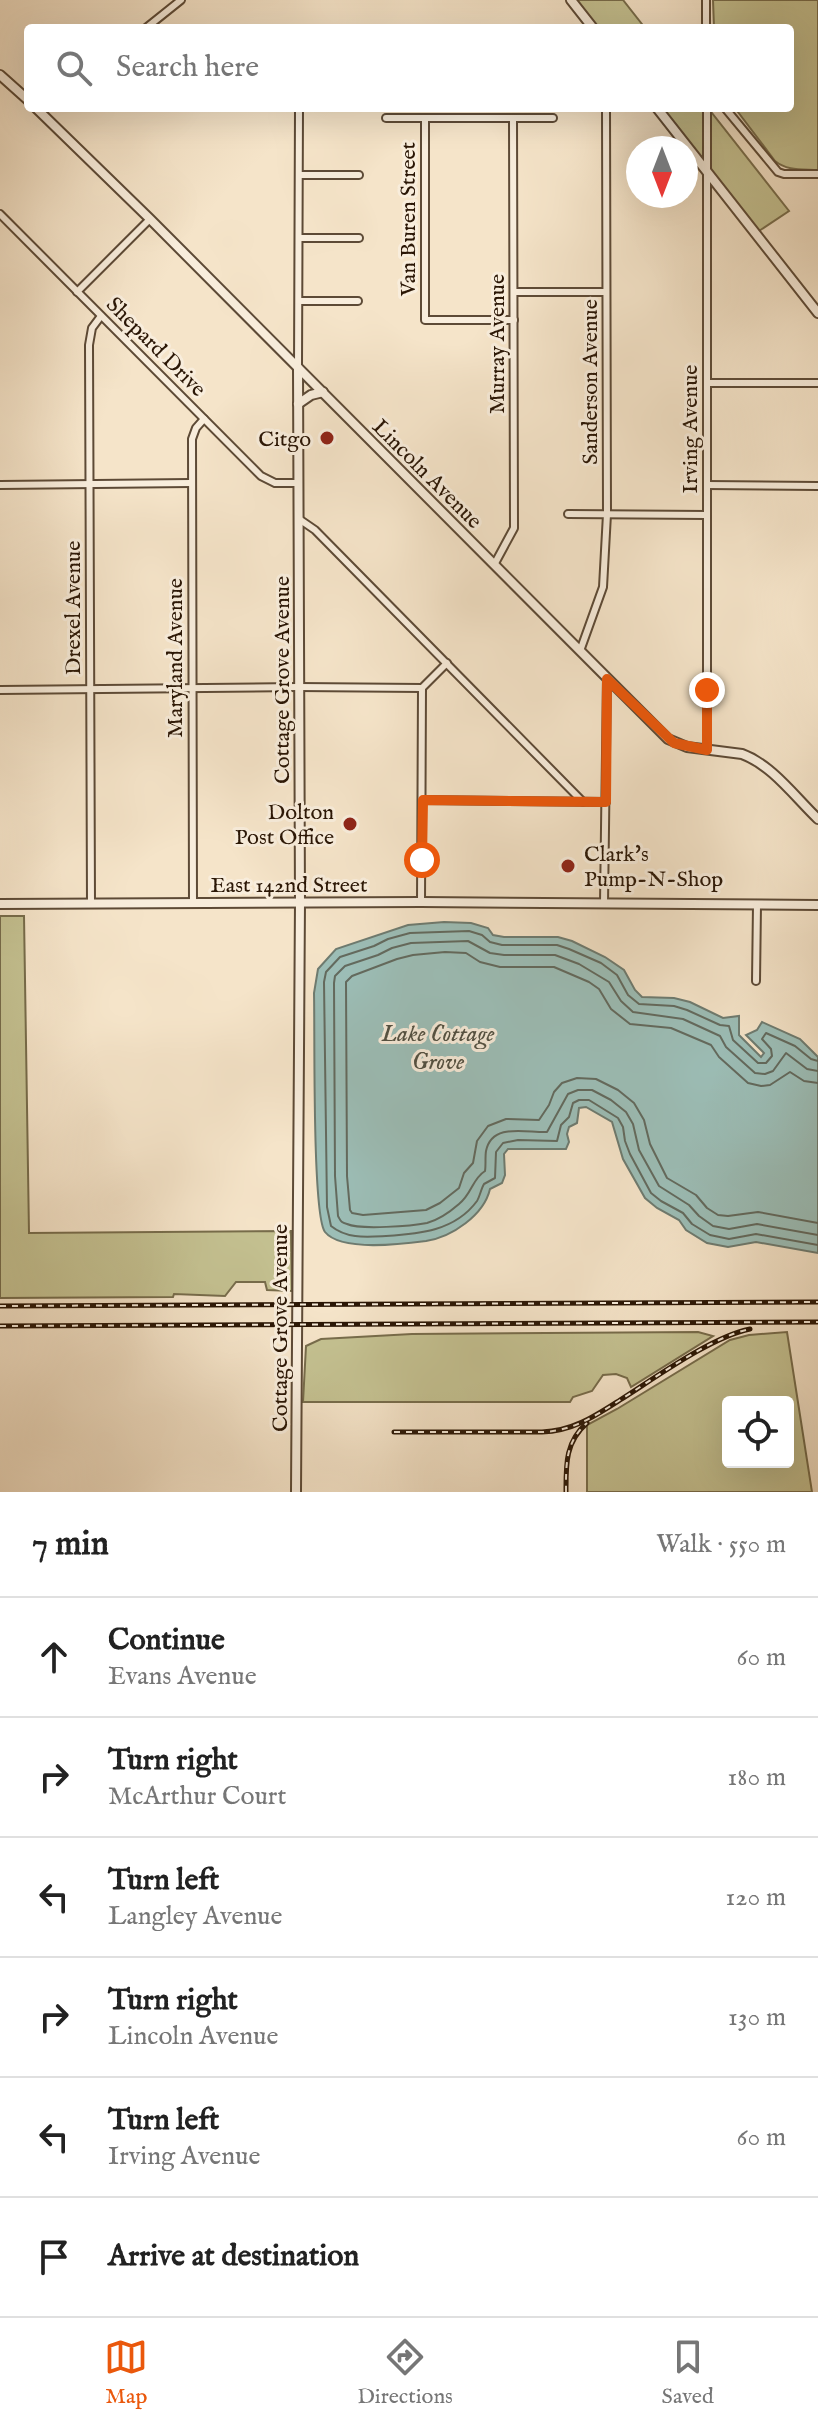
<!DOCTYPE html>
<meta charset="utf-8">
<style>
:root{--surface:#fff;--page:#f6f6f6;--text:#222;--muted:#767676;--line:#e0e0e0;--accent:#ea580c}
body{margin:0;font-family:"IM FELL English",serif;background:var(--page);color:var(--text)}
.controls{position:absolute;right:24px;bottom:24px;display:grid;overflow:hidden;border-radius:8px;box-shadow:0 8px 32px #0002}
.controls button{width:72px;height:72px;display:grid;place-items:center;padding:0;border:0;border-bottom:2px solid var(--line);background:var(--surface);color:var(--text);font:40px sans-serif}
.compass{position:absolute;left:626px;top:136px;width:72px;height:72px;border-radius:50%;background:var(--surface);box-shadow:0 8px 32px #0002;rotate:180deg}
.stop{position:absolute;width:24px;height:24px;margin:-18px;border:6px solid #ea580c;border-radius:50%;background:#fff}
.stop.end{background:#ea580c;border-color:#fff;box-shadow:0 2px 8px #0008}
.list{margin:0;padding:0;list-style:none}
h2{display:flex;justify-content:space-between;align-items:center;height:104px;margin:0;padding:0 32px;font-size:34px}
h2 small{font-size:26px;font-weight:400;color:var(--muted)}
.list li{display:grid;grid-template-columns:52px 1fr auto;gap:24px;align-items:center;box-sizing:border-box;height:120px;padding:0 32px;border-top:2px solid var(--line)}
.list b{display:block;font-size:30px;white-space:nowrap}
.list p{margin:0;font-size:26px;white-space:nowrap;color:var(--muted)}
.list em{font-size:26px;font-style:normal;color:var(--muted)}
.icon{flex:none;width:44px;height:44px;fill:none;stroke:currentColor;stroke-width:2;stroke-linecap:round;stroke-linejoin:round}
.map{position:relative;flex:none;width:818px;height:1492px;overflow:hidden}
.search{position:absolute;background:var(--surface);box-shadow:0 8px 32px #0002;left:24px;right:24px;top:24px;height:88px;display:flex;align-items:center;gap:20px;box-sizing:border-box;padding:0 28px;border-radius:8px;color:var(--muted);font-size:30px}
.sheet{height:824px;background:var(--surface)}
nav{display:flex;justify-content:space-around;align-items:center;box-sizing:border-box;height:112px;border-top:2px solid var(--line);background:var(--surface);font-size:22px;color:var(--muted)}
nav a{display:grid;justify-items:center;gap:4px}
nav .on{color:var(--accent)}
.map>svg:first-child{display:block}
</style>
<div class="map">
<svg width="818" height="1492" viewBox="0 0 818 1492">
<rect width="100%" height="100%" fill="#f5e4c9"/>
<filter id="stains"><feTurbulence type="fractalNoise" baseFrequency=".0025" numOctaves="4"/><feColorMatrix values="0 0 0 0 .2 0 0 0 0 .09 0 0 0 0 .02 0 0 0 .5 -.17"/></filter>
<radialGradient id="worn" r=".72"><stop offset=".6" stop-color="#630" stop-opacity="0"/><stop offset="1" stop-color="#630" stop-opacity=".3"/></radialGradient>
<g fill="#c4c191" stroke="#776c4b" stroke-width="2" fill-rule="evenodd">
<polygon points="572,0 623,0 645,28 595,28"/>
<path d="M 713,0 L 818,0 L 818,170 C 802,169 787,171 775,161 L 735,108 L 790,108 L 790,28 L 714,28 Z"/>
<polygon points="658,108 708,108 789,211 756,233"/>
<polygon points="0,916 24,916 29,1233 291,1231 292,1291 267,1290 265,1282 236,1282 225,1296 174,1294 173,1297 0,1298"/>
<polygon points="698,1332 713,1336 631,1387 627,1378 616,1374 603,1375 592,1391 573,1397 570,1402 303,1402 306,1346 321,1339 412,1334"/>
<path d="M 787,1332 L 812,1492 L 587,1492 L 587,1425 L 617,1409 L 730,1340 L 749,1335 ZM 788,1402 L 788,1462 L 728,1462 L 728,1402 Z"/>
</g>
<path fill="#9cbeb7" stroke="#6e7b70" stroke-width="2" d="M 444,922 L 471,923 L 488,928 L 493,935 L 504,937 L 558,937 L 572,941 L 605,957 L 624,970 L 635,990 L 642,997 L 674,998 L 690,1002 L 723,1018 L 739,1016 L 739,1035 L 761,1057 L 764,1053 L 746,1035 L 757,1030 L 762,1022 L 800,1039 L 818,1057 L 818,1253 L 756,1242 L 728,1247 L 707,1243 L 686,1230 L 679,1220 L 657,1208 L 645,1198 L 623,1159 L 612,1122 L 586,1107 L 579,1108 L 577,1123 L 569,1127 L 567,1134 L 569,1142 L 566,1149 L 508,1149 L 504,1154 L 505,1175 L 502,1183 L 490,1189 C 484,1215 452,1237 426,1241 C 403,1244 341,1252 325,1232 C 312,1215 315,1027 314,993 L 318,969 L 336,949 L 408,925 Z"/>
<g fill="none" stroke-linecap="round" stroke-linejoin="round">
<g stroke="#636a5e" stroke-width="2">
<path d="M 818,1061 L 811,1059 L 795,1046 L 766,1033 L 762,1039 L 771,1049 L 772,1056 L 766,1063 L 758,1063 L 733,1040 L 729,1026 L 720,1025 L 687,1010 L 674,1006 L 639,1004 L 628,995 L 617,975 L 601,963 L 569,949 L 557,945 L 502,945 L 490,942 L 482,935 L 469,931 L 410,933 L 388,939 L 374,946 L 340,957 L 326,972 L 324,982 L 327,1207 L 331,1226 C 347,1239 366,1237 386,1236 C 419,1234 455,1231 477,1201 C 480,1196 481,1189 484,1184 L 495,1178 L 496,1152 L 503,1143 L 518,1140 L 557,1141 L 561,1125 L 569,1117 L 573,1103 L 579,1100 L 589,1100 L 618,1118 L 623,1127 L 625,1141 L 630,1154 L 651,1193 L 661,1201 L 683,1213 L 692,1224 L 710,1235 L 729,1239 L 756,1234 L 818,1245"/>
<path d="M 818,1071 L 807,1069 L 786,1053 L 773,1071 L 765,1074 L 755,1073 L 726,1047 L 720,1036 L 683,1019 L 633,1012 L 621,1001 L 609,982 L 579,964 L 555,955 L 504,955 L 490,953 L 468,941 L 411,943 L 392,948 L 378,955 L 345,966 L 335,976 L 334,983 L 335,1176 L 338,1216 C 341,1221 340,1222 347,1224 C 360,1230 412,1226 427,1223 C 438,1220 451,1211 459,1204 C 472,1194 472,1179 485,1171 C 486,1165 485,1157 486,1151 C 492,1122 527,1133 547,1132 L 568,1094 L 578,1090 L 592,1090 L 611,1100 L 626,1112 L 633,1124 L 639,1150 L 659,1186 L 689,1205 L 699,1216 L 713,1226 L 729,1229 L 757,1224 L 818,1235"/>
<polyline points="818,1083 804,1081 790,1072 770,1085 761,1086 748,1083 719,1057 711,1045 671,1028 630,1024 611,1009 599,989 589,982 554,967 500,967 480,962 466,953 445,952 413,955 397,959 352,976 346,982 347,1176 350,1210 352,1213 363,1215 426,1210 440,1203 459,1188 464,1173 473,1163 477,1141 488,1126 506,1119 539,1120 549,1105 554,1092 562,1083 577,1078 596,1079 618,1090 634,1103 644,1120 650,1144 667,1178 696,1195 707,1208 718,1215 728,1216 758,1212 818,1223"/>
</g>
<defs>
<g id="minor">
<polyline points="706,0 706,28"/>
<polyline points="146,28 181,0"/>
<polyline points="707,108 707,750"/>
<polyline points="725,108 778,172 784,174 818,174"/>
<polyline points="386,118 553,118"/>
<polyline points="425,118 425,320 514,320"/>
<polyline points="299,175 359,175"/>
<polyline points="0,214 261,476 275,483 298,483"/>
<polyline points="299,238 359,238"/>
<polyline points="77,292 150,219"/>
<polyline points="514,292 606,292"/>
<polyline points="300,301 358,301"/>
<polyline points="298,368 299,108"/>
<polyline points="708,383 818,383"/>
<polyline points="0,485 191,483"/>
<polyline points="707,485 818,486"/>
<polyline points="568,514 707,515"/>
<polyline points="299,519 315,530 583,802"/>
<polyline points="494,565 514,528 513,118"/>
<polyline points="580,651 603,587 607,514 606,108"/>
<polyline points="0,690 298,687 422,688"/>
<polyline points="423,800 606,802"/>
<polyline points="193,902 192,439 196,428 204,419"/>
<polyline points="421,902 422,688 447,663"/>
<polyline points="91,903 89,345 92,328 101,316"/>
<polyline points="604,903 607,679"/>
<polyline points="756,981 757,905"/>
</g>
<g id="tertiary">
<polyline points="571,0 593,28"/>
<polyline points="0,75 28,100"/>
<path d="M 36,108 L 150,219 L 668,739 L 687,747 L 742,754 C 772,765 795,797 818,819"/>
<polyline points="657,108 818,313"/>
<polyline points="298,404 311,395 323,392"/>
<polyline points="0,904 421,902 818,905"/>
<polyline points="296,1492 300,902 298,368"/>
</g>
</defs>
<use href="#minor" stroke="#5d4a36" stroke-width="10"/>
<use href="#tertiary" stroke="#5d4a36" stroke-width="12"/>
<use href="#minor" stroke="#f8eddc" stroke-width="6"/>
<use href="#tertiary" stroke="#f8eddc" stroke-width="8"/>
<defs>
<g id="rail">
<polyline points="0,1306 818,1302"/>
<polyline points="0,1326 818,1322"/>
<path d="M 394,1432 L 542,1432 C 573,1431 595,1416 620,1400 C 655,1378 711,1337 750,1329"/>
<path d="M 566,1492 C 566,1465 565,1442 587,1423"/>
</g>
</defs>
<use href="#rail" stroke="#2a1605" stroke-width="5"/>
<use href="#rail" stroke="#f8eddc" stroke-width="2" stroke-dasharray="6" stroke-linecap="butt"/>
</g>
<g fill="none" stroke-linecap="round" stroke-linejoin="round">
<polyline stroke="#ea580c" stroke-width="10" points="422,860 423,800 606,802 607,679 674,743 707,750 707,690"/>
</g>
<g fill="#8f2418" stroke="#f8eddc" stroke-width="3">
<circle cx="327" cy="438" r="8"/>
<circle cx="350" cy="824" r="8"/>
<circle cx="568" cy="866" r="8"/>
</g>
<g text-anchor="middle" stroke-width="6" stroke-linejoin="round" paint-order="stroke">
<g font-size="22" fill="#2a1605" stroke="#f8eddc">
<text transform="translate(407 219) rotate(-90)" y="8">Van Buren Street</text>
<text transform="translate(496 344) rotate(-90)" y="8">Murray Avenue</text>
<text transform="translate(157 346) rotate(45)" y="8">Shepard Drive</text>
<text transform="translate(589 382) rotate(-90)" y="8">Sanderson Avenue</text>
<text transform="translate(689 429) rotate(-90)" y="8">Irving Avenue</text>
<text transform="translate(428 473) rotate(45)" y="8">Lincoln Avenue</text>
<text transform="translate(72 608) rotate(-90)" y="8">Drexel Avenue</text>
<text transform="translate(174 658) rotate(-90)" y="8">Maryland Avenue</text>
<text transform="translate(281 680) rotate(-90)" y="8">Cottage Grove Avenue</text>
<text x="289" y="892">East 142nd Street</text>
<text transform="translate(279 1328) rotate(-90)" y="8">Cottage Grove Avenue</text>
</g>
<g font-size="22" fill="#2a1605" stroke="#f8eddc" text-anchor="end">
<text x="311" y="446">Citgo</text>
<text x="334" y="819">Dolton<tspan x="334" dy="25">Post Office</tspan></text>
<text x="584" y="861" text-anchor="start">Clark's<tspan x="584" dy="25">Pump-N-Shop</tspan></text>
</g>
<g font-size="24" font-style="italic" fill="#525143" stroke="#f8eddc">
<text x="438" y="1041">Lake Cottage<tspan x="438" dy="28">Grove</tspan></text>
</g>
</g>
<rect width="100%" height="100%" filter="url(#stains)"/>
<rect width="100%" height="100%" fill="url(#worn)"/>
</svg>
<div class="controls">
<button><svg class="icon" aria-label="locate" viewBox="0 0 24 24"><circle cx="12" cy="12" r="6"/><path d="M12 2v4M12 18v4M2 12h4M18 12h4"/></svg></button>
</div>
<svg class="compass" viewBox="-18 -18 36 36"><path d="M0-13l5 13h-10z" fill="#e53935"/><path d="M0 13l5-13h-10z" fill="#767676"/></svg>
<div class="stop" style="left:422px;top:860px"></div>
<div class="stop end" style="left:707px;top:690px"></div>
<div class="search"><svg class="icon" aria-label="search" viewBox="0 0 24 24"><circle cx="10" cy="10" r="6"/><path d="M15 15l6 6"/></svg>Search here</div>
</div>
<section class="sheet">
<h2>7 min<small>Walk · 550 m</small></h2>
<ul class="list">
<li><svg class="icon" aria-label="ahead" viewBox="0 0 24 24"><path d="M12 20V5M6 11l6-6 6 6"/></svg><div><b>Continue</b><p>Evans Avenue</p></div><em>60 m</em></li>
<li><svg class="icon" aria-label="right" viewBox="0 0 24 24"><path d="M7 20v-9h11M14 6l5 5-5 5"/></svg><div><b>Turn right</b><p>McArthur Court</p></div><em>180 m</em></li>
<li><svg class="icon" aria-label="left" viewBox="0 0 24 24"><path d="M17 20v-9H6M10 6l-5 5 5 5"/></svg><div><b>Turn left</b><p>Langley Avenue</p></div><em>120 m</em></li>
<li><svg class="icon" aria-label="right" viewBox="0 0 24 24"><path d="M7 20v-9h11M14 6l5 5-5 5"/></svg><div><b>Turn right</b><p>Lincoln Avenue</p></div><em>130 m</em></li>
<li><svg class="icon" aria-label="left" viewBox="0 0 24 24"><path d="M17 20v-9H6M10 6l-5 5 5 5"/></svg><div><b>Turn left</b><p>Irving Avenue</p></div><em>60 m</em></li>
<li><svg class="icon" aria-label="arrive" viewBox="0 0 24 24"><path d="M6 21V4h12l-3 4 3 4H6"/></svg><div><b>Arrive at destination</b></div></li>
</ul>
</section>
<nav>
<a class="on"><svg class="icon" aria-label="map" viewBox="0 0 24 24"><path d="M3 6l6-2 6 2 6-2v14l-6 2-6-2-6 2zM9 4v14M15 6v14"/></svg>Map</a>
<a><svg class="icon" aria-label="directions" viewBox="0 0 24 24"><path d="M12 3l9 9-9 9-9-9zM9 14v-3h6M13 9l2 2-2 2"/></svg>Directions</a>
<a><svg class="icon" aria-label="saved" viewBox="0 0 24 24"><path d="M7 4h10v16l-5-4-5 4z"/></svg>Saved</a>
</nav>
